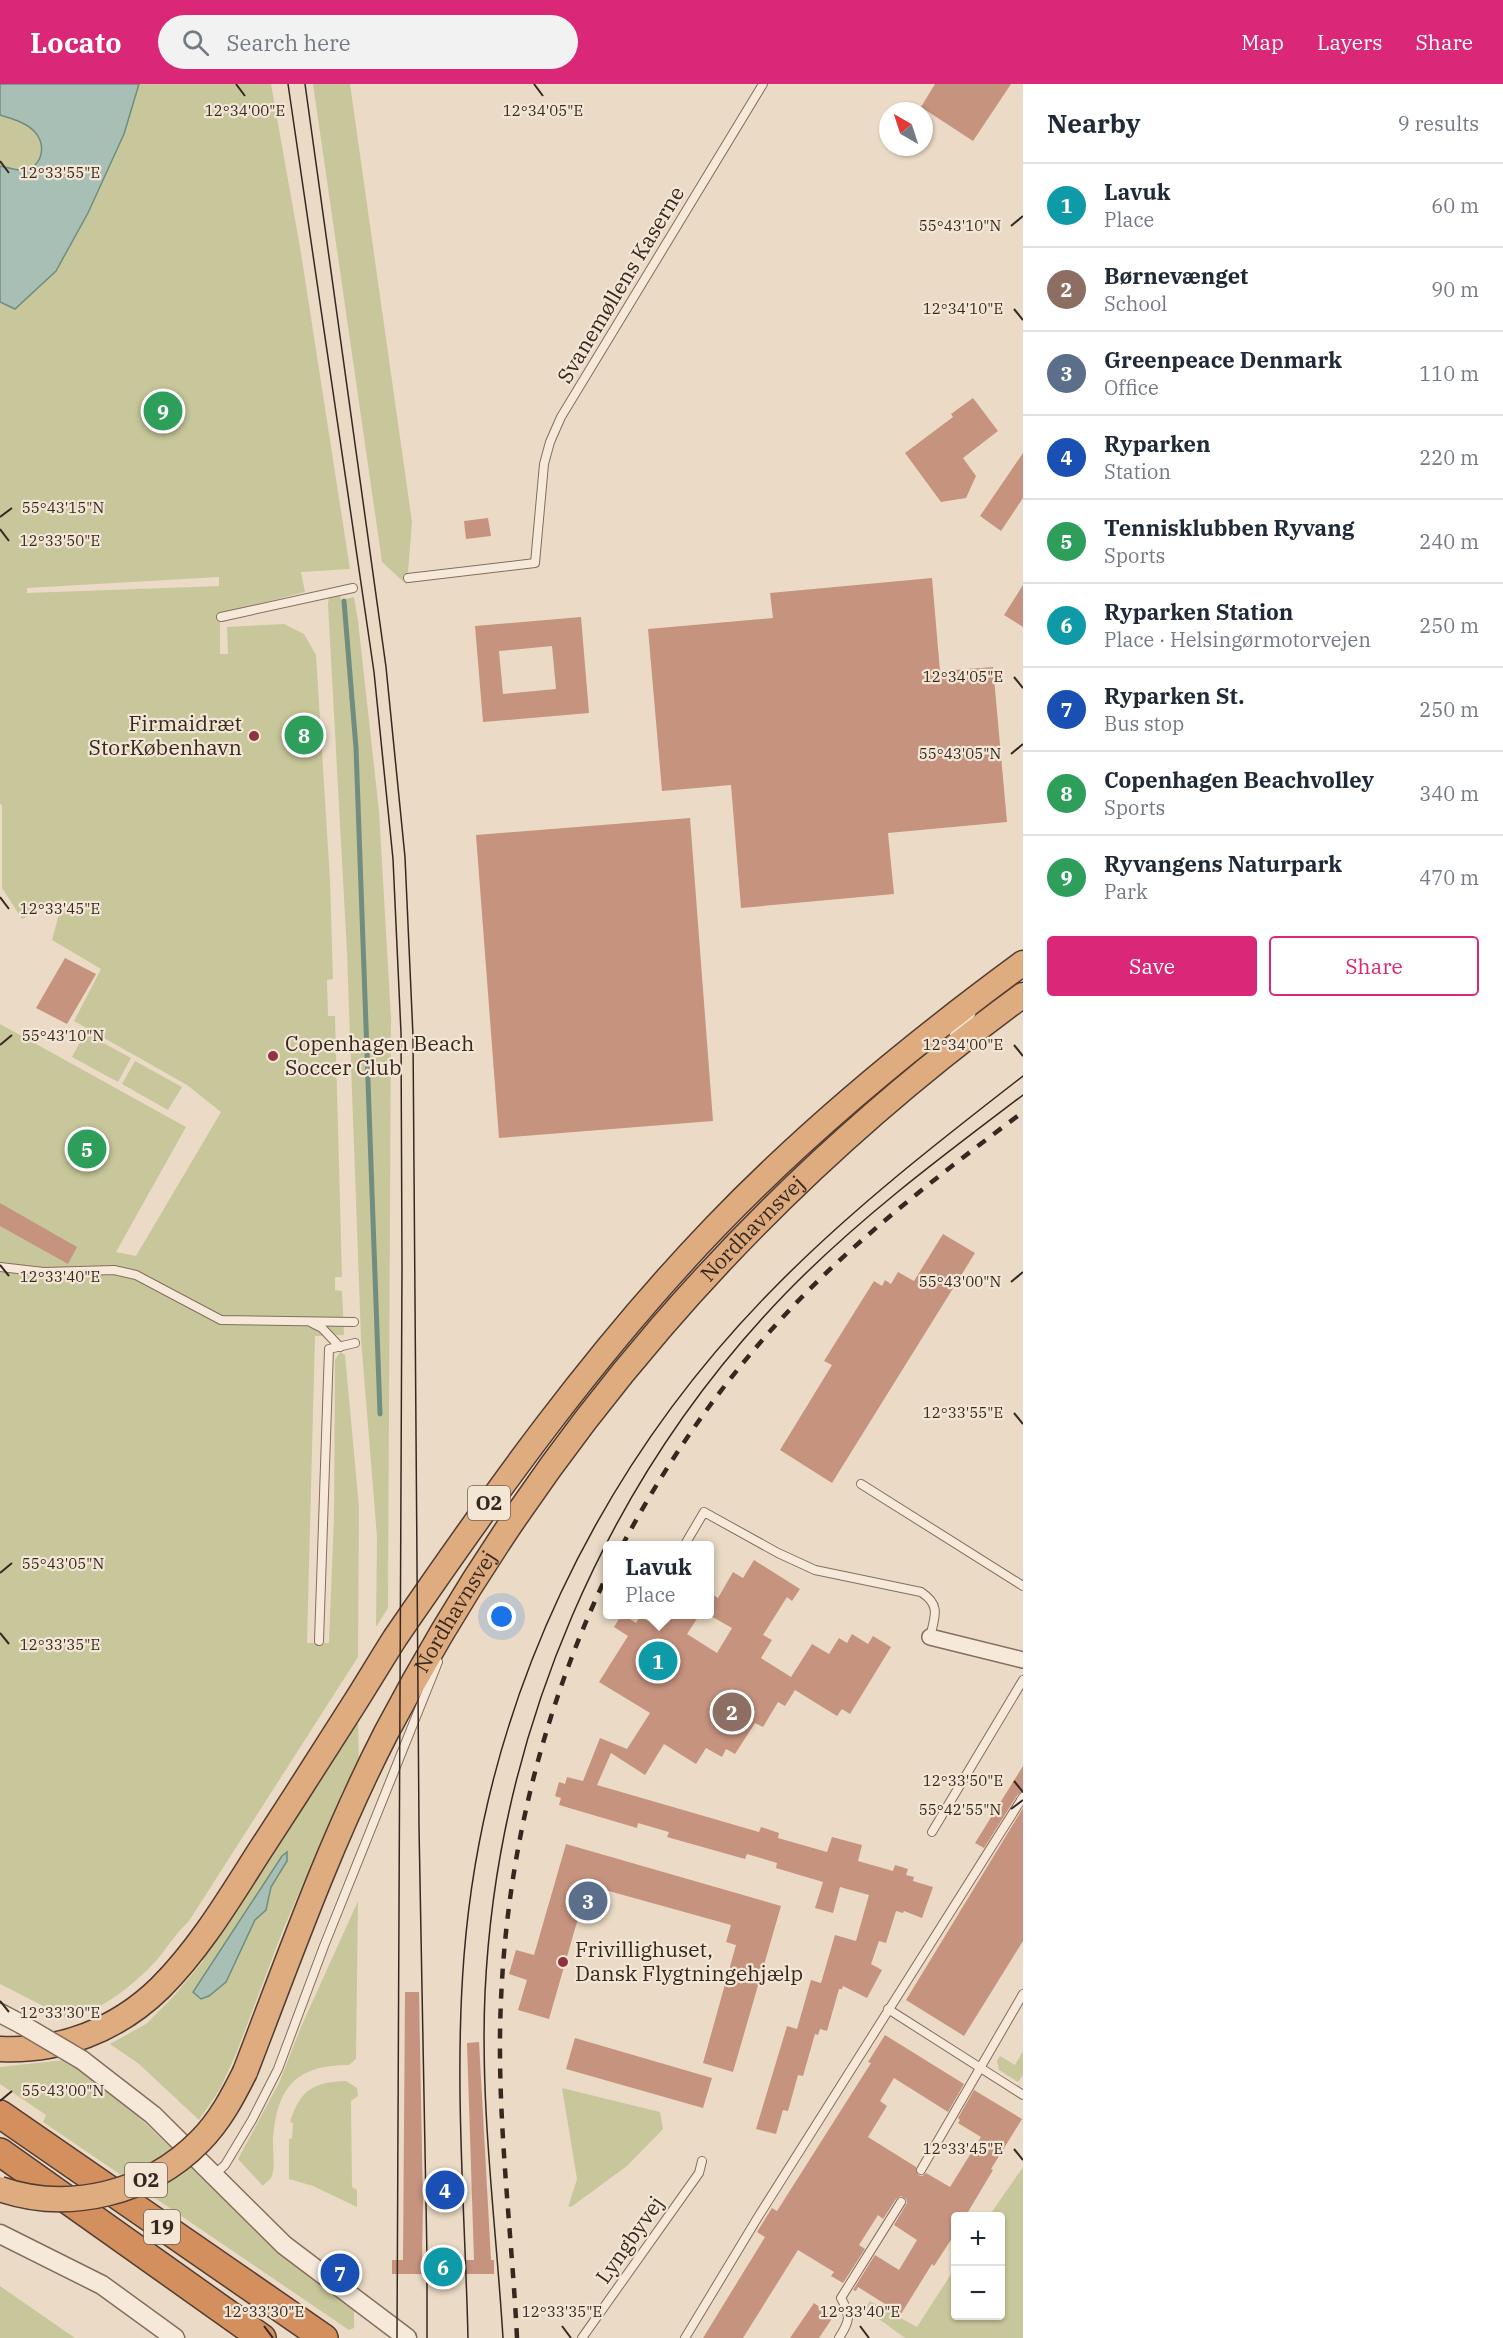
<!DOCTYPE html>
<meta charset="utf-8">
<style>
:root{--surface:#fff;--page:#f2f2f3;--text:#1f2937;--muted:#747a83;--line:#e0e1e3;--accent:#db2777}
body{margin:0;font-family:"IBM Plex Serif",serif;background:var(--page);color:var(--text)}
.controls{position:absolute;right:18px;bottom:18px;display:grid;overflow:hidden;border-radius:6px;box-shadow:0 2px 4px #0004}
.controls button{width:54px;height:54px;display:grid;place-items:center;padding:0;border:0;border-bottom:2px solid var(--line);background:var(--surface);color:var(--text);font:30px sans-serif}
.compass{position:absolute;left:879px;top:18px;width:54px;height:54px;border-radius:50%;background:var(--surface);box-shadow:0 2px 4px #0004;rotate:321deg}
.you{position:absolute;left:502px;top:1533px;width:21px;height:21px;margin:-15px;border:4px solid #fff;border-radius:50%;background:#1a73e8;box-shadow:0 0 0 9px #1a73e833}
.badge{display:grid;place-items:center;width:39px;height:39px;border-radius:50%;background:var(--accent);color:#fff;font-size:20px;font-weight:700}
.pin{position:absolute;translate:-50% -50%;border:3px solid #fff;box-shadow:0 2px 6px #0006}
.popup{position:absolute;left:603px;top:1457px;width:111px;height:78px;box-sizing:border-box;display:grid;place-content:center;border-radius:6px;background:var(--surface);filter:drop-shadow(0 2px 4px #0005);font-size:20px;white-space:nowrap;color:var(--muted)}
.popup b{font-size:22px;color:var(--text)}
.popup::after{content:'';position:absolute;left:50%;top:100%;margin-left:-12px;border:12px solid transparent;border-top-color:var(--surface)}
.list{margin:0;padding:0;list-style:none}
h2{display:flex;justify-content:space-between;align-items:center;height:78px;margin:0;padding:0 24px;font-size:26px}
h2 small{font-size:20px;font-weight:400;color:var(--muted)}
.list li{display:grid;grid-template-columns:39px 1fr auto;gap:18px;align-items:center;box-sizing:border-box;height:84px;padding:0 24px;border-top:2px solid var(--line)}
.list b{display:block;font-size:22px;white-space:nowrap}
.list p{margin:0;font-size:20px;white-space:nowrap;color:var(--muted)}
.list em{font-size:20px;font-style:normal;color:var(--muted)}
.actions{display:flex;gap:12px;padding:18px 24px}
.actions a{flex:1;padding:14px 0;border:2px solid var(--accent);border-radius:6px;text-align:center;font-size:21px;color:var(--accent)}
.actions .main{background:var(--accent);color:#fff}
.icon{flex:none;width:33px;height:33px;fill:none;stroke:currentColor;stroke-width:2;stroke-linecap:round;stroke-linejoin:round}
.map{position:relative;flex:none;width:1023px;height:2254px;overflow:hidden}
header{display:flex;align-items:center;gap:36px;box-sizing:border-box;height:84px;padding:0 30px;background:var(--accent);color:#fff}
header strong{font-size:28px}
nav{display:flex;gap:33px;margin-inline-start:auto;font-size:21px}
.search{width:420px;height:54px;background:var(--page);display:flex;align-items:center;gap:15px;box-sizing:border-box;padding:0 21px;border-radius:33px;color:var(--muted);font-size:22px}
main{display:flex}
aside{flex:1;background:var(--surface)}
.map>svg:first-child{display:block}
</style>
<header>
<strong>Locato</strong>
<div class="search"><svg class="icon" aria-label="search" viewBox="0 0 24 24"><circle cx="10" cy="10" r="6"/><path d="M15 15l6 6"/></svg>Search here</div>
<nav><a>Map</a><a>Layers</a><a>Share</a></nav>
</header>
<main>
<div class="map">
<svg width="1023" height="2254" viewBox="0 0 1023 2254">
<rect width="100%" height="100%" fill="#ebdbc6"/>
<g fill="#c8c79b" fill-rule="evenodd">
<path d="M 0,0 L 271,0 L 301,169 L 350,485 L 301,488 L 305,508 L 220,530 L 220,570 L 228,570 L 227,543 L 284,540 L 304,550 L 316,571 L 330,796 L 333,895 L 327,896 L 328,932 L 335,932 L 342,1193 L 335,1193 L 335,1206 L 342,1207 L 344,1251 L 315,1252 L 307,1559 L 329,1559 L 334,1431 L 335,1276 L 340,1268 L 345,1271 L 359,1423 L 358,1573 L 189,1837 C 176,1849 167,1864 156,1877 C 132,1903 104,1923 71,1936 L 0,1900 L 0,940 L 186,1043 L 116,1168 L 136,1172 L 221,1028 L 187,1001 L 74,937 L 101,885 L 52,856 L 63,815 L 22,835 L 2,804 L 2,721 L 0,720 ZM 219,493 L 219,502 L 27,509 L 27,504 Z"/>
<polygon points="313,0 350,0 412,438 407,501 382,478"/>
<polygon points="340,509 341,516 354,513 358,537 379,727 391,934 388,1524 376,1543 377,1453 361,1255 347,869 328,520 329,513"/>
<polygon points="85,949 131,974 118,998 72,973"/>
<polygon points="135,977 182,1003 168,1026 122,1000"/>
<polygon points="358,1633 359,1682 343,1706 326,1746 283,1846 236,1970 220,2005 199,2036 139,1980 110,1960 146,1940 173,1913 203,1877 202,1874"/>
<path d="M 358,1817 L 356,1975 L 349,1981 C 293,1981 276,2006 273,2059 C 273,2068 275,2083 272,2092 C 271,2095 265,2099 263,2102 L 238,2075 L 279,1999 L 301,1943 Z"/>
<polygon points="1023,1967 1023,1991 1018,1998 999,1986 997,1977 1000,1972 1015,1981"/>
<polygon points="64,1976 117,2012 286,2175 354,2227 354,2244 349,2246 43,2038 46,2031 0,2000 0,1983"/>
<path d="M 346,1997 L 357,2004 L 358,2012 L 351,2017 L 352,2103 L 357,2106 L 357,2123 L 313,2102 L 289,2095 L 289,2055 L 292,2054 L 293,2039 L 290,2038 C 300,2006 313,1998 346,1997 Z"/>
<polygon points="562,2004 660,2028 663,2045 627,2082 571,2123 568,2122 569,2120 577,2095"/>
<polygon points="1023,2083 1023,2254 905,2254 865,2225 870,2217 917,2243 955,2184 956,2232 1000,2232 1000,2132 989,2132"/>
<polygon points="0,2202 75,2254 0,2254"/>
</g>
<g fill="#a7bfb5" stroke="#6f8d81" stroke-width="1.5">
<path d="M 0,0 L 139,0 L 124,50 L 88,129 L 56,187 L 15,225 L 0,218 L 0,82 C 7,83 16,87 23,86 C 43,83 47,61 34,47 C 25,38 12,35 0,31 Z"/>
<polygon points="287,1768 287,1777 271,1803 266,1826 255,1836 226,1898 209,1912 201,1915 193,1908 282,1772"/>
</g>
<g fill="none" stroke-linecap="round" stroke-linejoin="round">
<polyline stroke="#6f8d81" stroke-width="5" points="344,517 356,664 380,1330"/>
</g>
<g fill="#c6937f" fill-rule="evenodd">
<polygon points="935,0 1011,0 973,57 921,23"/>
<polygon points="973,314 998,347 963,374 976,392 966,414 941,418 905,369 953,333 951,330"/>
<polygon points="1023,369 1023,414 1001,447 980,432"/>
<polygon points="488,434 491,452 466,455 464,437"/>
<polygon points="932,494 940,587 993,583 1007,738 888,749 894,810 741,824 731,701 662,707 648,545 773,534 770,509"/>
<polygon points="1023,501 1023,543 1004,531"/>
<path d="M 581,533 L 589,629 L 483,638 L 475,542 ZM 552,562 L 556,605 L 503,610 L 499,567 Z"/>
<polygon points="690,734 713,1037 499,1054 476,751"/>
<polygon points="65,874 96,890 67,940 36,924"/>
<polygon points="0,1119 77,1163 68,1180 0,1142"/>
<polygon points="943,1150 975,1169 832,1399 780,1366 832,1281 824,1277 874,1197 882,1202 885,1196 891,1200 898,1188 914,1197"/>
<polygon points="754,1476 800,1505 792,1517 787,1513 763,1551 772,1556 761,1574 791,1593 812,1560 829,1570 839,1554 847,1559 852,1550 868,1560 873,1552 891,1563 850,1630 842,1625 837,1632 795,1606 785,1622 778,1618 763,1643 755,1639 735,1670 726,1665 722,1673 706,1664 696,1680 664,1660 645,1691 611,1669 597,1701 759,1748 761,1743 779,1749 778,1754 827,1768 832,1753 862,1761 858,1777 893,1787 895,1781 908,1785 906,1791 914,1793 913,1797 933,1803 922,1834 904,1827 903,1829 896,1827 886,1859 879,1857 871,1880 882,1886 867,1914 843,1902 842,1905 839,1905 827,1947 820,1945 818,1951 815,1950 803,1992 798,1991 788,2027 783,2026 776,2050 756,2045 787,1942 797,1945 811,1896 821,1899 835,1851 856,1857 869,1811 840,1803 833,1829 815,1824 823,1798 776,1784 777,1779 747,1770 745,1775 667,1753 669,1748 638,1739 637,1744 559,1721 561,1714 555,1712 559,1698 565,1700 567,1693 583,1697 600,1654 627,1665 650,1629 599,1598 628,1552 614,1543 622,1530 636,1539 640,1532 648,1537 652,1530 700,1530 687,1550 717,1569 732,1544 709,1531 709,1508 718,1514 733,1488 743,1494"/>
<polygon points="1023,1682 1023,1707 1018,1710 984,1764 975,1759"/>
<polygon points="1023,1724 1023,1857 964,1952 906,1916"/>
<polygon points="566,1760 781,1822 733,1988 703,1979 736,1861 726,1858 731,1841 598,1804 594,1820 583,1817 549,1935 518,1926 527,1896 509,1890 516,1866 534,1871"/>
<polygon points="405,1908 419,1908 423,2121 422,2176 474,2176 467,1959 479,1958 491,2176 494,2176 494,2190 392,2190 392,2176 403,2176"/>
<polygon points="885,1951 964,2000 948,2028 894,1994 880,2017 887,2022 868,2053 916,2083 918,2091 922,2092 926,2089 950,2103 981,2053 958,2039 960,2036 958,2034 974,2006 1022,2035 991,2085 993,2086 965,2133 956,2133 956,2148 934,2182 932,2180 901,2230 858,2203 856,2207 853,2206 875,2171 899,2186 917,2156 894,2141 907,2119 906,2115 901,2112 896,2115 883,2135 878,2131 859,2161 865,2165 843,2199 831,2192 834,2188 798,2166 743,2254 703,2254 765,2153 757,2148 772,2124 777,2127 871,1979 868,1978"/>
<polygon points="575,1954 712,1994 703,2024 566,1985"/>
<polygon points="814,2219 833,2233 819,2254 790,2254"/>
</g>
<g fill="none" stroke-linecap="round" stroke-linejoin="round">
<defs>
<g id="service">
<polyline points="408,494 535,479 544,380 550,358 561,333 763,0"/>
<polyline points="221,533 353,504"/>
<polyline points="954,951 971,930"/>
<polyline points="0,1183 44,1188 114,1186 136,1191 221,1236 354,1238"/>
<polyline points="312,1239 322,1244 340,1263"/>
<polyline points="861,1400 1023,1502"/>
<path d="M 684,1462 L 704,1428 L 778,1469 L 815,1486 L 921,1508 C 941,1521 935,1532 930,1553"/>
<polyline points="319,1557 329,1265 355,1259"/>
<polyline points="932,1748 1023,1596"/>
<polyline points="888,1925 1023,2011"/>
<polyline points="921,2086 1023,1910"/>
<polyline points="215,2090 225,2081 252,2036 278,1985 324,1862 438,1578"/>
<polyline points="582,2254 699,2089 702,2077"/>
<polyline points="685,2254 758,2133 1023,1713"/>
<path d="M 839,2254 C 850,2237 851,2232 841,2214 L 901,2118"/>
</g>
<polyline id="minor" points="930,1553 1023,1576"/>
<g id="tertiary">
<polyline points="0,1929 21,1940"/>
<polyline points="82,1976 153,2031 284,2161 407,2254"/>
<polyline points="0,2150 102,2201 175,2254"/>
</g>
<g id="trunk">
<path d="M 0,1965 C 60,1968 117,1946 160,1904 C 200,1864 229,1815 259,1768 C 291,1719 323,1669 354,1620 C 368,1598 381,1576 395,1554 C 493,1411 594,1269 715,1143 C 809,1045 914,959 1023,879"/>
<path id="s1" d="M 245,1988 C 289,1874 330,1758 386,1649 C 542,1352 752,1109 1023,911"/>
</g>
<g id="motorway">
<polyline points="0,2030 324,2254"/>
<polyline points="0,2068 262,2254"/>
</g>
</defs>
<use href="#service" stroke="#856d5d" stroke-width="10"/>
<use href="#minor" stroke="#856d5d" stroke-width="18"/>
<use href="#tertiary" stroke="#856d5d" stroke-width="21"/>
<use href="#trunk" stroke="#533c31" stroke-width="27"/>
<use href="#motorway" stroke="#533c31" stroke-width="30"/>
<use href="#service" stroke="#f6e9d9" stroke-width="8"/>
<use href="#minor" stroke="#f6e9d9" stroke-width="15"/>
<use href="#tertiary" stroke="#f6e9d9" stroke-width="18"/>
<use href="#trunk" stroke="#dfac80" stroke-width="24"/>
<use href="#motorway" stroke="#d38f5e" stroke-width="27"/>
<g stroke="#362820" stroke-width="1.5">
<polyline points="288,0 374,588 393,775 401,949 402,1183 397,2254"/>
<polyline points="305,0 386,583 405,773 413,952 419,1743 427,2173 427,2254"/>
<path d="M 468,2254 C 465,2127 454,1999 464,1872 C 484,1618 598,1381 777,1201 C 852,1125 938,1058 1023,992"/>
<path d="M 503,2254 C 496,2139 480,2024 485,1909 C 497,1650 605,1396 786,1209 C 858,1135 941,1073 1023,1011"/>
</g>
<g stroke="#362820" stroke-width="4.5" stroke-dasharray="10 10" stroke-linecap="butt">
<path d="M 622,1462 C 681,1350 758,1249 852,1165 C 907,1116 964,1072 1023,1028"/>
<path d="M 517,2254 C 512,2153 499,2052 500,1951 C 502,1790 538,1636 607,1491"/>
</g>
<defs>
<polyline id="tertiary-bridge" points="21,1940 82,1976"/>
<path id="trunk-bridge" d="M 0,2105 C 69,2129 149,2109 200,2057 C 220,2037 233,2012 245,1988"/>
</defs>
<use href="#tertiary-bridge" stroke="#856d5d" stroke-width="21" stroke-linecap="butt"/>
<use href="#trunk-bridge" stroke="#533c31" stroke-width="27" stroke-linecap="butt"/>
<use href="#tertiary-bridge" stroke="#f6e9d9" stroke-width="18"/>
<use href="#trunk-bridge" stroke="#dfac80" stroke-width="24"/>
</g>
<path fill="none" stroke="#362820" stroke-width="2" d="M 236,0 L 245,12M 534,0 L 543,12M 0,77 L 9,89M 1011,142 L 1023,132M 1014,225 L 1023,236M 0,433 L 12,424M 0,445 L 9,457M 1014,593 L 1023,604M 1011,670 L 1023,660M 0,813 L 9,825M 0,961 L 12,951M 1014,961 L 1023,972M 0,1181 L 9,1192M 1011,1198 L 1023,1188M 1014,1329 L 1023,1340M 0,1489 L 12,1479M 0,1549 L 9,1560M 1014,1697 L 1023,1708M 1011,1725 L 1023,1716M 0,1917 L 9,1928M 0,2017 L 12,2007M 1014,2065 L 1023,2076M 264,2242 L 273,2254M 562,2242 L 571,2254M 860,2242 L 869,2254"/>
<g fill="#903240" stroke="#f3e6d5" stroke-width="2">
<circle cx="254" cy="652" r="6"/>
<circle cx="273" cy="972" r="6"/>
<circle cx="563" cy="1878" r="6"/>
</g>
<g text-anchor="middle" stroke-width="4.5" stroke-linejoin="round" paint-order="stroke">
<g fill="#f3e6d5" stroke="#6f6156" stroke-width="1.5">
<rect x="468" y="1402" width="42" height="34" rx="4.5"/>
<rect x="125" y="2079" width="42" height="34" rx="4.5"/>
<rect x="144" y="2126" width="36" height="34" rx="4.5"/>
</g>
<g font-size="20" font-weight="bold" fill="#362820">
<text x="489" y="1426">O2</text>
<text x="146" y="2103">O2</text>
<text x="162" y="2150">19</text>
</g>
<g font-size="21" fill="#362820" stroke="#f3e6d5">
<text transform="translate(621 201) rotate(-59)" y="7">Svanemøllens Kaserne</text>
<text dy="7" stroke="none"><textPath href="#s1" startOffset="993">Nordhavnsvej</textPath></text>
<text dy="7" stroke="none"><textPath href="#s1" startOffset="507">Nordhavnsvej</textPath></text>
<text transform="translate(630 2156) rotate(-55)" y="7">Lyngbyvej</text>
</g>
<g font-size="21" fill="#362820" stroke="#f3e6d5" text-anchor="start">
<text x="242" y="647" text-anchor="end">Firmaidræt<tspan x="242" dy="24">StorKøbenhavn</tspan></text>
<text x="285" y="967">Copenhagen Beach<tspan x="285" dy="24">Soccer Club</tspan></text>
<text x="575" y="1873">Frivillighuset,<tspan x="575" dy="24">Dansk Flygtningehjælp</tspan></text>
</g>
</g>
<g font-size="15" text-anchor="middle" fill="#362820" stroke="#f3e6d5" stroke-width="4.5" stroke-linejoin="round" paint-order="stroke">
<text x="245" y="32">12°34'00"E</text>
<text x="543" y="32">12°34'05"E</text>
<text x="60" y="94">12°33'55"E</text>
<text x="960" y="147">55°43'10"N</text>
<text x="963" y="230">12°34'10"E</text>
<text x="63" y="429">55°43'15"N</text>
<text x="60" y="462">12°33'50"E</text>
<text x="963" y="598">12°34'05"E</text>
<text x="960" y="675">55°43'05"N</text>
<text x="60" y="830">12°33'45"E</text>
<text x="63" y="957">55°43'10"N</text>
<text x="963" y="966">12°34'00"E</text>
<text x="60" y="1198">12°33'40"E</text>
<text x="960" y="1203">55°43'00"N</text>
<text x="963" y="1334">12°33'55"E</text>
<text x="63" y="1485">55°43'05"N</text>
<text x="60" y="1566">12°33'35"E</text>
<text x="963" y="1702">12°33'50"E</text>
<text x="960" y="1731">55°42'55"N</text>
<text x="60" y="1934">12°33'30"E</text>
<text x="63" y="2012">55°43'00"N</text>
<text x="963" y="2070">12°33'45"E</text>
<text x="264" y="2233">12°33'30"E</text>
<text x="562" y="2233">12°33'35"E</text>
<text x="860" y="2233">12°33'40"E</text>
</g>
</svg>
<div class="controls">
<button>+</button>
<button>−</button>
</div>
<svg class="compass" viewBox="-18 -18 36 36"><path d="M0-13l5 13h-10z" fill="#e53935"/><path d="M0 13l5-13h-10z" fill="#747a83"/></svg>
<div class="you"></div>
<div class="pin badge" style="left:658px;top:1577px;background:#0f9aa8">1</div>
<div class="popup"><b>Lavuk</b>Place</div>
<div class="pin badge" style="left:732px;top:1628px;background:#8d6e63">2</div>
<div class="pin badge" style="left:588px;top:1817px;background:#5c6f8a">3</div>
<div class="pin badge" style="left:445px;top:2106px;background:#1a4fb4">4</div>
<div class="pin badge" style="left:87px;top:1065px;background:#2e9e5b">5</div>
<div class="pin badge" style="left:443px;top:2183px;background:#0f9aa8">6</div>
<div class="pin badge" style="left:340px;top:2189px;background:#1a4fb4">7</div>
<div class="pin badge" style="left:304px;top:651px;background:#2e9e5b">8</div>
<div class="pin badge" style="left:163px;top:327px;background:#2e9e5b">9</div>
</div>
<aside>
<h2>Nearby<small>9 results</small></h2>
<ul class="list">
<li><span class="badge" style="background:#0f9aa8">1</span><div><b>Lavuk</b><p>Place</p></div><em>60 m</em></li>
<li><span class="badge" style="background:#8d6e63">2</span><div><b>Børnevænget</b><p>School</p></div><em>90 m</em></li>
<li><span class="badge" style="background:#5c6f8a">3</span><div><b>Greenpeace Denmark</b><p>Office</p></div><em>110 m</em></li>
<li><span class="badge" style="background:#1a4fb4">4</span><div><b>Ryparken</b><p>Station</p></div><em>220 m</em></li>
<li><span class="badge" style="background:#2e9e5b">5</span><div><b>Tennisklubben Ryvang</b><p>Sports</p></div><em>240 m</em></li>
<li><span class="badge" style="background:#0f9aa8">6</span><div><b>Ryparken Station</b><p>Place · Helsingørmotorvejen</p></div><em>250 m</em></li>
<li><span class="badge" style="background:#1a4fb4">7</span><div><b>Ryparken St.</b><p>Bus stop</p></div><em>250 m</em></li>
<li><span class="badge" style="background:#2e9e5b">8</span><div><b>Copenhagen Beachvolley</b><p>Sports</p></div><em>340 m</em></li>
<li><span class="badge" style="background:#2e9e5b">9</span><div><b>Ryvangens Naturpark</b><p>Park</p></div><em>470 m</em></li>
</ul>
<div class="actions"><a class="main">Save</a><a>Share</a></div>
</aside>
</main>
